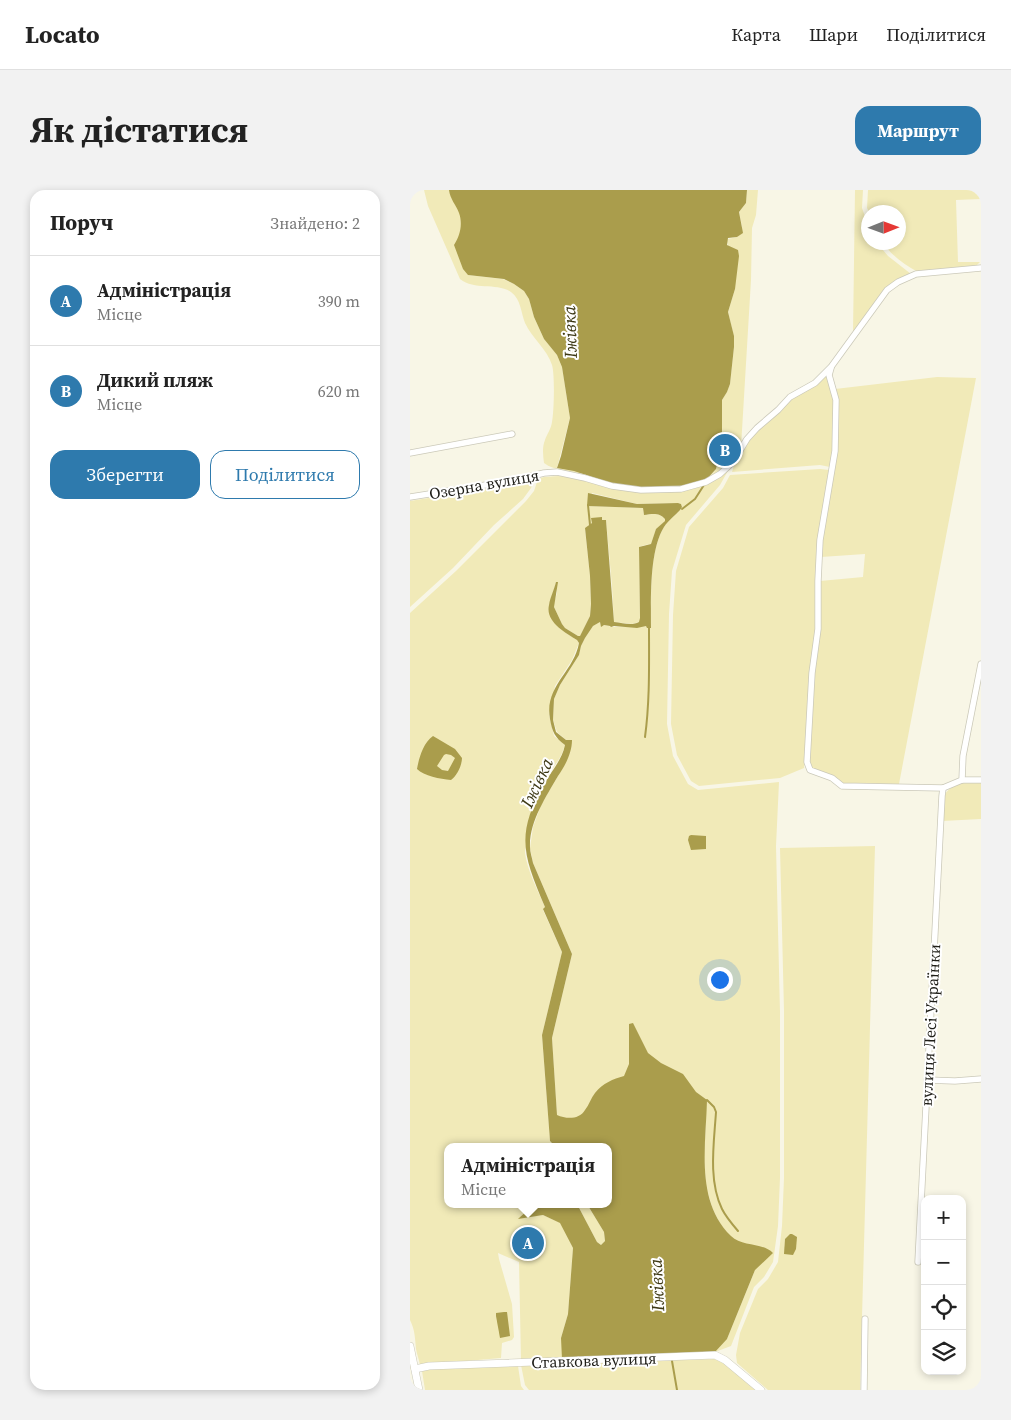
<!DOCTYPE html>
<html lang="uk">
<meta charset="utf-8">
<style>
:root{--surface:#fff;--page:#f2f2f2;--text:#222;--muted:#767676;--line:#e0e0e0;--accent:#2e7aad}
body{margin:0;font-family:"Source Serif 4",serif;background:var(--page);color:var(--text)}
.controls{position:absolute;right:15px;bottom:15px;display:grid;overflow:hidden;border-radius:10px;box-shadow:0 2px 8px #0003}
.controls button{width:45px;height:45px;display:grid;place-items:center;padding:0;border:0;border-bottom:1px solid var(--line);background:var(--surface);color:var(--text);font:25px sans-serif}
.compass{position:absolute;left:451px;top:15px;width:45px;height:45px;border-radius:50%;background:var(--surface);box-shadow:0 2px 8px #0003;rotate:89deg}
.you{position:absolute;left:309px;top:789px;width:18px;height:18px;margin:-12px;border:4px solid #fff;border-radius:50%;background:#1a73e8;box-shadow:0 0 0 8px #1a73e833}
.badge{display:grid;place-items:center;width:32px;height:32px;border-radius:50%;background:var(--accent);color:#fff;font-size:16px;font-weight:700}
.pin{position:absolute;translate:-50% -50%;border:2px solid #fff;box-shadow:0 1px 5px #0006}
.popup{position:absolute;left:34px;top:953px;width:168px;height:65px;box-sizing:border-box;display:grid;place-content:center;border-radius:10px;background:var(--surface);filter:drop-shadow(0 1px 4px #0005);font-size:16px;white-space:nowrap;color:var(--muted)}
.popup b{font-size:19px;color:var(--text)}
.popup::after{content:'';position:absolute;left:50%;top:100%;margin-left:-10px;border:10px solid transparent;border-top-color:var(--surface)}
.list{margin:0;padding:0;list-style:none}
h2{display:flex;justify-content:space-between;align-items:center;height:65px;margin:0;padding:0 20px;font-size:21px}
h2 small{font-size:16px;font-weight:400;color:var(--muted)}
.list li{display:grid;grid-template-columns:32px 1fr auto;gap:15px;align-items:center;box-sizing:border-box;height:90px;padding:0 20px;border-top:1px solid var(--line)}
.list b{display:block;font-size:19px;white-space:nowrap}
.list p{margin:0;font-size:16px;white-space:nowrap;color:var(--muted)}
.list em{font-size:16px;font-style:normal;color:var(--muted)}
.actions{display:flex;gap:10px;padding:15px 20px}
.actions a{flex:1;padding:11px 0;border:1px solid var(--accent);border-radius:15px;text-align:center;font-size:18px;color:var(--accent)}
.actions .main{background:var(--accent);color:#fff}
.icon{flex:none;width:28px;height:28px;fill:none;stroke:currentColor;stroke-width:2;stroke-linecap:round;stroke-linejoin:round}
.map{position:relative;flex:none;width:571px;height:1200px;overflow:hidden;border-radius:15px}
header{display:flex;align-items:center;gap:30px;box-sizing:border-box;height:70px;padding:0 25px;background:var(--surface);border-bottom:1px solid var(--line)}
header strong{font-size:24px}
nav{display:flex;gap:28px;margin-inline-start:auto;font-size:18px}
.intro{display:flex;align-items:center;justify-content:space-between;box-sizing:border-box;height:120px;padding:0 30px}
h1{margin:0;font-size:35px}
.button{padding:12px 22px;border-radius:15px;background:var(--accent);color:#fff;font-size:18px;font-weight:700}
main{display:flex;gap:30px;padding:0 30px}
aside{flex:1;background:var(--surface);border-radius:15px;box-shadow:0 2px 8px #0003}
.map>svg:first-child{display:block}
</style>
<header>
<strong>Locato</strong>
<nav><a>Карта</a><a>Шари</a><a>Поділитися</a></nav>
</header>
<div class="intro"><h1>Як дістатися</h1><a class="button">Маршрут</a></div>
<main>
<aside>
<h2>Поруч<small>Знайдено: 2</small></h2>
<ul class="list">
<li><span class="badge">A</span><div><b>Адміністрація</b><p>Місце</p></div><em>390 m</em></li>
<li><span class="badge">B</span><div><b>Дикий пляж</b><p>Місце</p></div><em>620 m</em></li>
</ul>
<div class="actions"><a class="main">Зберегти</a><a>Поділитися</a></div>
</aside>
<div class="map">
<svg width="571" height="1200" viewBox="0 0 571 1200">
<rect width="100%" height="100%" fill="#f8f6e6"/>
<g fill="#f1eab8" fill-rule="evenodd">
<path d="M 14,0 L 81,0 L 58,85 L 93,89 L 104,94 L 114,101 L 119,109 L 124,127 L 134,149 L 147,165 L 152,177 L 160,228 L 147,278 L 155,275 L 177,285 C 164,281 144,281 134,273 C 133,265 132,257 135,250 C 137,244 141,239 142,232 C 144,222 145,185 142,175 C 137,159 122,148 115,133 C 111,123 111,109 101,102 C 86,92 65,101 50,89 L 18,16 Z"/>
<path d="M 337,0 L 348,0 L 346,25 L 342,38 L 341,90 L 331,257 C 323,272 310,282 296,290 C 299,286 305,282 306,278 C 310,268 308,267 318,262 L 319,258 L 312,253 L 312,210 L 317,202 L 320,194 L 324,157 L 324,147 L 318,122 L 325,99 L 317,51 L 318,49 L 327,47 L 332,37 L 329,22 L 336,13 Z"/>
<polygon points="445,0 453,0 452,18 458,35 458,52 467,53 478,66 501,84 486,90 443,143"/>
<path d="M 458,0 L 571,0 L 571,9 L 546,10 L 548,72 L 570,72 L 566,76 L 508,82 C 495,75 481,65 473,53 L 488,52 L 488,22 L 459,22 L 457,18 Z"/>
<polygon points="416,185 424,210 423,261 420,277 410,275 322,282 325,272 339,250 381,208"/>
<polygon points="527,187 566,188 489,594 433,593 402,579 399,572 410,391 453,387 455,364 411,367 412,351 423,279 425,199"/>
<path d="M 319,279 L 310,295 L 276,335 L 262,381 L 259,424 L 257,534 L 263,566 L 278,594 L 288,600 L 369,592 L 366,656 L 370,822 L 370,988 L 368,1036 L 363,1072 L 354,1087 L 344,1097 L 321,1156 L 305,1162 L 111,1170 L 109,1072 L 88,1063 L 89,1069 L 102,1114 L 104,1147 L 102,1150 L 92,1153 L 91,1168 L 10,1175 C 9,1170 7,1164 6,1159 C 5,1148 5,1140 0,1130 L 0,423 L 46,381 L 116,311 L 124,301 L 128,289 L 134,287 L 149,286 L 271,301 ZM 182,303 L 227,314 L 268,313 L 271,314 L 272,317 C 269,323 259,329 254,337 C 239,361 241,410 241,438 L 236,436 L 203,437 L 194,435 L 191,436 L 190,432 L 183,436 L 175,448 L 171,456 L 169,465 L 150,495 L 144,509 L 143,530 L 147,542 L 156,550 L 155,574 L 131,615 L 123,637 L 120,658 L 123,673 L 162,764 L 142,848 L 147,926 L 160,944 L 296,931 L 294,966 L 296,997 L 303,1020 L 311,1035 L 345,1080 L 317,1149 L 151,1148 L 158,1124 L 163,1058 L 151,1033 L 133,1025 L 110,1028 L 139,1014 L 38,1014 L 38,957 L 146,957 L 140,951 L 132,845 L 152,762 L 133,720 L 135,717 C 128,701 117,680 115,663 C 115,656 132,601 135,592 C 141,579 151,570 155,555 L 144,546 L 139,525 L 145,496 L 162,470 L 169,453 L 167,450 L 156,443 L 139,415 L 146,393 L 147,403 L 144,413 L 144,417 L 152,434 L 155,438 L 168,446 L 170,446 L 180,426 L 181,414 L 180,386 L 175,339 L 182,333 L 196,330 L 202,396 L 204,432 L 222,434 L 230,432 L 229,357 L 235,355 L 241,354 L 246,340 L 255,331 L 255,329 C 249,322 242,324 234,325 L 233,318 L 177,316 Z"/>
<polygon points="410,279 419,280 408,350 406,439 394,578 370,588 289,596 281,591 267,565 261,534 263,425 266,381 279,337 313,298 320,285"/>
<polygon points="125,289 121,298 113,309 84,335 43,378 0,417 0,311 69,300"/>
<path d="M 554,592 L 571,592 L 571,629 L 532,631 C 534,607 529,601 554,592 Z"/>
<polygon points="465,656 450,1200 358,1200 327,1173 326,1165 330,1143 348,1099 358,1089 368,1072 372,1036 374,988 374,821 370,658"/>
<polygon points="167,1014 177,1014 194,1042 195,1051 191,1055 187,1052"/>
<polygon points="304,1169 313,1172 345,1200 119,1200 115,1195 111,1175"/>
<polygon points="108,1176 111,1196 114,1200 15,1200 12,1181 20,1179"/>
</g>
<g fill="#aa9d4c" fill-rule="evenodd">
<path d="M 39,0 L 337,0 L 336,13 L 329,22 L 333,43 L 327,47 L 318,48 L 317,55 L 328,60 L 329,66 L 325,99 L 318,122 L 324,146 L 324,157 L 320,194 L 317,202 L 312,210 L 312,265 L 308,269 L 306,279 L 296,290 L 271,297 L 231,298 L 203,294 L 164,281 L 147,278 L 151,266 L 160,228 L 152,177 L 147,165 L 134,149 L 124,127 L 119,109 L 114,101 L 104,94 L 94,89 L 58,85 L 53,79 L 44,55 C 50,46 53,34 49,23 C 46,15 40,9 39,0 Z"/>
<path d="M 178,303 L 227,314 L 268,313 L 271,314 L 272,317 C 269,323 259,329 254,337 C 239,361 241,410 241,438 L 237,438 L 236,436 L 227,438 L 204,436 L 201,437 L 200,436 L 194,435 L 191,437 L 190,432 L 183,436 L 175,448 L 171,456 L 169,465 L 150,495 L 144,509 L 143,530 L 146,542 L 156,550 L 162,550 C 162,563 155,576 148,586 C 136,607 119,632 120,657 C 120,662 122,668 123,673 L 162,764 L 142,848 L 147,925 C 156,929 169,930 175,920 C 179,915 181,908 185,903 C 193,893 203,889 214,886 L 219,874 L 219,834 L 223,833 L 238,863 L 251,873 L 273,884 L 286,902 L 297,910 C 296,955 285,1011 321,1046 C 332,1057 352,1052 363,1063 L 345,1080 L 317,1149 L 305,1162 L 152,1169 L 151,1148 L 158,1124 L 163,1058 L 150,1033 L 133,1025 L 108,1029 C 116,1021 126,1014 137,1016 L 139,1014 L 167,1014 L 187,1052 L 191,1055 L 195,1051 L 194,1042 L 177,1014 L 198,1014 L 198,957 L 146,957 L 140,951 L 132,845 L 152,762 L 133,719 L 135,717 C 113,665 105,644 135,593 C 142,580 152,570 155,555 C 145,548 142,541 140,529 C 134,496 164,482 169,453 L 167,450 C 156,443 135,432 139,415 C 140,408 144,400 146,392 L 148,392 L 144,417 L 152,434 L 155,438 L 168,446 L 170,446 L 180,426 L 181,414 L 180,386 L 175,338 L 182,333 L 181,328 L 192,327 L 192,330 L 196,330 L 204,432 C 213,433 222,436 229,432 L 230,428 L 229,357 L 241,354 L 246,339 L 255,331 L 255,329 C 249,322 242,324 234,325 L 233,318 L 177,316 Z"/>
<path d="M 23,546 L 45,559 L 52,568 C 52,575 47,586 41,590 C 30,589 14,586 7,579 C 9,568 13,553 23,546 ZM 36,564 L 41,565 L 45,568 L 38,581 L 32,580 L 27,576 L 34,565 Z"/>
<polygon points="281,645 296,646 296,659 281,660 278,650 279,646"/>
<polygon points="380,1044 382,1044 387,1047 386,1059 383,1065 374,1064 375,1049"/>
<polygon points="94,1122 97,1122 100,1146 90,1148 86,1126 86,1123"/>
</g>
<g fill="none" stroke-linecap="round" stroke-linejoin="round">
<g stroke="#aa9d4c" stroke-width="2">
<polyline points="178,315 180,335"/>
<polyline points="272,319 285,309 294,295"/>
<path d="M 235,547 C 240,510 239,473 239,436"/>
<path d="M 297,910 L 304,917 L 306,922 C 304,953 298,990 312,1019 C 316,1027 322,1034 328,1041"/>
<polyline points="262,1171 267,1200"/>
</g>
<defs>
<g id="minor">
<polyline points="421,178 419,185 426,210 425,261 410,350 408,391 408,439 402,483 397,572 400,580 422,588 432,596 533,598"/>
<polyline points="0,263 102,244"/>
<polyline points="0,307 106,290 134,283 147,282 175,288 202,296 231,300 271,299 296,292 310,284 323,272 337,249 347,238 368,220 380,207 405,193 421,177 477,100 488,92 506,84 571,78"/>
<polyline points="552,590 571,590"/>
<polyline points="517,890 545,891 571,889"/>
<polyline points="508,1072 532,606 533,598 552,590 553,566 571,474"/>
<polyline points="454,1200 455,1129"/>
</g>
<g id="tertiary">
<polyline points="0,1156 9,1200"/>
<polyline points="5,1179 19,1176 305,1165 315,1170 351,1200"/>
</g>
</defs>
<use href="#minor" stroke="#cbc9b9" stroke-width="7"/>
<use href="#tertiary" stroke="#cbc9b9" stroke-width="8"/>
<use href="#minor" stroke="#fff" stroke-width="5.5"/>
<use href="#tertiary" stroke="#fff" stroke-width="7"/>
</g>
<g text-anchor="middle" stroke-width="4" stroke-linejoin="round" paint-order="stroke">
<g font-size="16" fill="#1f1e18" stroke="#fff">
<text transform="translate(74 294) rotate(-10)" y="6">Озерна вулиця</text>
<text transform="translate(520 835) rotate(-87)" y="6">вулиця Лесі Українки</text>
<text transform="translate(184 1170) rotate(-2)" y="6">Ставкова вулиця</text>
</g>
<g font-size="18" font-style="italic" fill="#3d3814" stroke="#fff">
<text transform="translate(160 142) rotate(-92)" y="6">Іжівка</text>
<text transform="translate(127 593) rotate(-65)" y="6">Іжівка</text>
<text transform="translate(247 1095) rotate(-93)" y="6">Іжівка</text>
</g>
</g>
</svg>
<div class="controls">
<button>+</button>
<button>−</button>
<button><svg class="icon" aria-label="locate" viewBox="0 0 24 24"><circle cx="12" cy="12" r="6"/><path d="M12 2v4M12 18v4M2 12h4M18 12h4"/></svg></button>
<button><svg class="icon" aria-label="layers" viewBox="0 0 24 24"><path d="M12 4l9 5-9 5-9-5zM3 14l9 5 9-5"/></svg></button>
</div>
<svg class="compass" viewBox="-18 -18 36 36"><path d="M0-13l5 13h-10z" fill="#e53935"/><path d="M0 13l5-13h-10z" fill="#767676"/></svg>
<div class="you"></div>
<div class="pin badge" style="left:118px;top:1053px">A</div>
<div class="popup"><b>Адміністрація</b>Місце</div>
<div class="pin badge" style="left:315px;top:260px">B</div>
</div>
</main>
